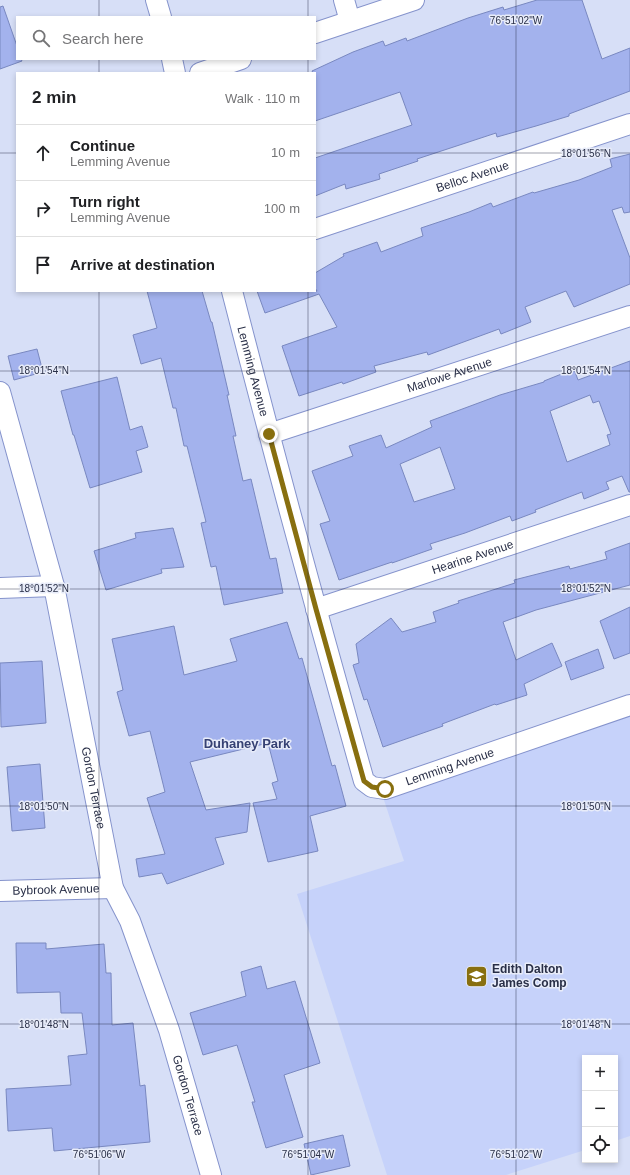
<!DOCTYPE html>
<meta charset="utf-8">
<style>
:root{--surface:#fff;--page:#f2f2f2;--text:#202124;--muted:#757577;--line:#e0e0e0}
body{margin:0;font-family:Arial,sans-serif;background:var(--page);color:var(--text)}
.controls{position:absolute;right:12px;bottom:12px;display:grid;overflow:hidden;border-radius:0px;box-shadow:0 2px 6px #0003}
.controls button{width:36px;height:36px;display:grid;place-items:center;padding:0;border:0;border-bottom:1px solid var(--line);background:var(--surface);color:var(--text);font:20px sans-serif}
.stop{position:absolute;width:12px;height:12px;margin:-9px;border:3px solid #886f0f;border-radius:50%;background:#fff}
.stop.end{background:#886f0f;border-color:#fff;box-shadow:0 1px 4px #0008}
.list{margin:0;padding:0;list-style:none}
h2{display:flex;justify-content:space-between;align-items:center;height:52px;margin:0;padding:0 16px;font-size:17px}
h2 small{font-size:13px;font-weight:400;color:var(--muted)}
.list li{display:grid;grid-template-columns:26px 1fr auto;gap:12px;align-items:center;box-sizing:border-box;height:56px;padding:0 16px;border-top:1px solid var(--line)}
.list b{display:block;font-size:15px;white-space:nowrap}
.list p{margin:0;font-size:13px;white-space:nowrap;color:var(--muted)}
.list em{font-size:13px;font-style:normal;color:var(--muted)}
.icon{flex:none;width:22px;height:22px;fill:none;stroke:currentColor;stroke-width:2;stroke-linecap:round;stroke-linejoin:round}
.map{position:relative;flex:none;width:630px;height:1175px;overflow:hidden}
.search{position:absolute;background:var(--surface);box-shadow:0 2px 6px #0003;left:16px;top:16px;width:300px;height:44px;display:flex;align-items:center;gap:10px;box-sizing:border-box;padding:0 14px;border-radius:0px;color:var(--muted);font-size:15px}
.panel{position:absolute;background:var(--surface);box-shadow:0 2px 6px #0003;left:16px;top:72px;width:300px;height:220px;border-radius:0px}
.map>svg:first-child{display:block}
</style>
<div class="map">
<svg width="630" height="1175" viewBox="0 0 630 1175">
<rect width="100%" height="100%" fill="#d7dff7"/>
<polygon fill="#c6d2fa" points="630,716 630,1136 615,1141 615,1058 585,1058 585,1150 506,1175 387,1175 297,894 404,861 382,794"/>
<g fill="#a3b2ed" stroke="#7988c0" fill-rule="evenodd">
<polygon points="537,0 582,0 602,59 630,48 630,91 569,114 569,116 536,126 497,137 496,133 417,159 418,161 379,174 380,179 346,189 345,184 315,196 315,158 412,125 400,92 315,121 315,73 313,73 312,71 353,52 383,41 385,46 406,38 407,41 468,18 503,7 504,10"/>
<polygon points="3,6 17,46 17,59 21,59 22,61 0,69 0,7"/>
<polygon points="630,154 630,212 624,213 622,207 612,210 630,258 630,284 574,307 566,291 525,307 531,322 501,334 499,329 428,355 427,352 374,366 376,372 343,384 342,382 299,396 282,346 337,327 319,294 265,313 257,291 317,291 315,288 315,273 344,256 343,254 377,242 381,252 423,236 421,228 469,212 491,203 493,207 533,192 534,193 579,180 612,167 610,159"/>
<polygon points="147,291 202,291 211,322 212,322 229,395 227,395 236,436 233,436 243,481 251,479 270,559 276,558 283,593 224,605 216,566 211,567 201,523 206,522 187,446 184,446 176,408 173,408 161,358 141,364 133,335 157,328"/>
<polygon points="37,349 43,372 14,380 8,356"/>
<path d="M 630,361 L 630,492 L 629,492 L 622,476 L 606,482 L 609,489 L 584,499 L 582,492 L 535,510 L 536,512 L 512,521 L 510,516 L 465,533 L 430,544 L 432,549 L 392,563 L 392,562 L 339,580 L 320,524 L 330,521 L 312,471 L 353,456 L 349,446 L 381,435 L 386,448 L 432,427 L 430,421 L 500,395 L 544,382 L 544,381 L 574,369 L 578,380 ZM 590,395 L 593,403 L 599,401 L 611,434 L 607,435 L 610,445 L 567,462 L 550,411 ZM 440,447 L 455,489 L 414,502 L 400,464 Z"/>
<polygon points="117,377 130,430 142,426 148,447 136,451 142,472 90,488 74,435 73,435 61,391"/>
<polygon points="173,528 184,567 161,569 162,573 106,590 94,551 136,538 135,533"/>
<polygon points="630,543 630,585 536,610 503,622 516,660 552,643 562,666 524,684 527,695 496,705 495,704 442,724 443,726 383,747 367,699 364,700 353,665 359,663 356,644 391,618 402,632 436,622 433,612 459,603 458,601 515,583 514,580 569,566 570,569 607,559 605,552"/>
<polygon points="630,607 630,653 614,659 600,621"/>
<polygon points="287,622 299,659 302,658 332,766 335,765 346,806 310,816 318,851 268,862 253,803 277,799 272,783 278,781 268,743 190,762 206,810 250,803 247,832 215,838 224,864 167,884 162,873 139,877 136,859 165,854 147,798 165,792 150,731 129,736 117,692 123,690 112,639 174,626 184,675 237,661 230,639"/>
<polygon points="598,649 604,668 571,680 565,662"/>
<polygon points="42,661 46,723 1,727 0,663"/>
<polygon points="40,764 45,828 12,831 7,767"/>
<polygon points="16,943 46,943 46,949 104,944 106,973 111,973 112,1025 133,1023 140,1086 145,1085 150,1142 54,1151 52,1128 8,1131 6,1089 71,1085 68,1056 87,1054 82,1013 61,1013 60,992 17,993"/>
<polygon points="261,966 267,989 295,981 320,1063 284,1075 303,1137 266,1148 252,1102 255,1102 237,1045 203,1055 190,1013 246,996 241,972"/>
<polygon points="343,1135 350,1166 311,1175 304,1144"/>
</g>
<g fill="none" stroke-linecap="round" stroke-linejoin="round">
<defs>
<g id="minor">
<polyline points="156,0 161,17"/>
<polyline points="344,0 350,21"/>
<polyline points="315,33 414,0"/>
<polyline points="172,59 175,73"/>
<polyline points="200,73 241,59"/>
<path id="s1" d="M 315,229 L 630,124"/>
<path id="s2" d="M 232,291 C 274,455 318,618 364,781 L 372,787 L 385,789 L 630,705"/>
<path id="s3" d="M 0,392 L 54,586 L 113,888 L 130,921 L 169,1030 L 211,1175"/>
<path id="s4" d="M 269,434 L 630,316"/>
<polyline points="0,588 54,586"/>
<path id="s5" d="M 316,609 L 630,505"/>
<path id="s6" d="M 0,891 L 113,888"/>
</g>
</defs>
<use href="#minor" stroke="#8593cc" stroke-width="22"/>
<use href="#minor" stroke="#fff" stroke-width="20"/>
</g>
<g fill="none" stroke-linecap="round" stroke-linejoin="round">
<polyline stroke="#886f0f" stroke-width="5" points="269,434 316,609 364,781 372,787 385,789"/>
</g>
<path fill="none" stroke="#292f47" stroke-width="1" stroke-opacity="0.45" d="M 99,0 L 99,17M 308,0 L 308,17M 516,0 L 516,1175M 99,59 L 99,73M 308,59 L 308,73M 0,153 L 17,153M 315,153 L 630,153M 99,291 L 99,1175M 308,291 L 308,1175M 0,371 L 630,371M 0,589 L 630,589M 0,806 L 630,806M 0,1024 L 630,1024"/>
<defs>
<symbol id="school-square" viewBox="-11 -11 22 22"><rect x="-9" y="-9" width="18" height="18" rx="4" fill="#886f0f" stroke="#e8ecf9"/><path d="M0-5L7-2L0 1L-7-2ZM-4 1L0 2.5L4 1V4Q0 6-4 4Z" fill="#fff"/></symbol>
</defs>
<g fill-rule="evenodd">
<use href="#school-square" x="464" y="964" width="25" height="25"/>
</g>
<g text-anchor="middle" stroke-width="3" stroke-linejoin="round" paint-order="stroke">
<g font-size="12" fill="#292f47" stroke="#e8ecf9">
<text dy="4" stroke="none"><textPath href="#s1" startOffset="166">Belloc Avenue</textPath></text>
<text dy="4" stroke="none"><textPath href="#s2" startOffset="83">Lemming Avenue</textPath></text>
<text dy="4" stroke="none"><textPath href="#s4" startOffset="190">Marlowe Avenue</textPath></text>
<text dy="4" stroke="none"><textPath href="#s5" startOffset="165">Hearine Avenue</textPath></text>
<text dy="4" stroke="none"><textPath href="#s2" startOffset="599">Lemming Avenue</textPath></text>
<text dy="4" stroke="none"><textPath href="#s3" startOffset="407">Gordon Terrace</textPath></text>
<text dy="4" stroke="none"><textPath href="#s6" startOffset="56">Bybrook Avenue</textPath></text>
<text dy="4" stroke="none"><textPath href="#s3" startOffset="730">Gordon Terrace</textPath></text>
</g>
<g font-size="12" font-weight="bold" fill="#292f47" stroke="#e8ecf9" text-anchor="start">
<text x="492" y="973">Edith Dalton<tspan x="492" dy="14">James Comp</tspan></text>
</g>
<g font-size="13" font-weight="bold" fill="#364173" stroke="#e8ecf9">
<text x="247" y="748">Duhaney Park</text>
</g>
</g>
<g font-size="10" text-anchor="middle" fill="#292f47" stroke="#e8ecf9" stroke-width="3" stroke-linejoin="round" paint-order="stroke">
<text x="516" y="24">76°51'02"W</text>
<text x="586" y="157">18°01'56"N</text>
<text x="44" y="374">18°01'54"N</text>
<text x="586" y="374">18°01'54"N</text>
<text x="44" y="592">18°01'52"N</text>
<text x="586" y="592">18°01'52"N</text>
<text x="44" y="810">18°01'50"N</text>
<text x="586" y="810">18°01'50"N</text>
<text x="44" y="1028">18°01'48"N</text>
<text x="586" y="1028">18°01'48"N</text>
<text x="99" y="1158">76°51'06"W</text>
<text x="308" y="1158">76°51'04"W</text>
<text x="516" y="1158">76°51'02"W</text>
</g>
</svg>
<div class="controls">
<button>+</button>
<button>−</button>
<button><svg class="icon" aria-label="locate" viewBox="0 0 24 24"><circle cx="12" cy="12" r="6"/><path d="M12 2v4M12 18v4M2 12h4M18 12h4"/></svg></button>
</div>
<div class="stop" style="left:385px;top:789px"></div>
<div class="stop end" style="left:269px;top:434px"></div>
<div class="search"><svg class="icon" aria-label="search" viewBox="0 0 24 24"><circle cx="10" cy="10" r="6"/><path d="M15 15l6 6"/></svg>Search here</div>
<section class="panel">
<h2>2 min<small>Walk · 110 m</small></h2>
<ul class="list">
<li><svg class="icon" aria-label="ahead" viewBox="0 0 24 24"><path d="M12 20V5M6 11l6-6 6 6"/></svg><div><b>Continue</b><p>Lemming Avenue</p></div><em>10 m</em></li>
<li><svg class="icon" aria-label="right" viewBox="0 0 24 24"><path d="M7 20v-9h11M14 6l5 5-5 5"/></svg><div><b>Turn right</b><p>Lemming Avenue</p></div><em>100 m</em></li>
<li><svg class="icon" aria-label="arrive" viewBox="0 0 24 24"><path d="M6 21V4h12l-3 4 3 4H6"/></svg><div><b>Arrive at destination</b></div></li>
</ul>
</section>
</div>
